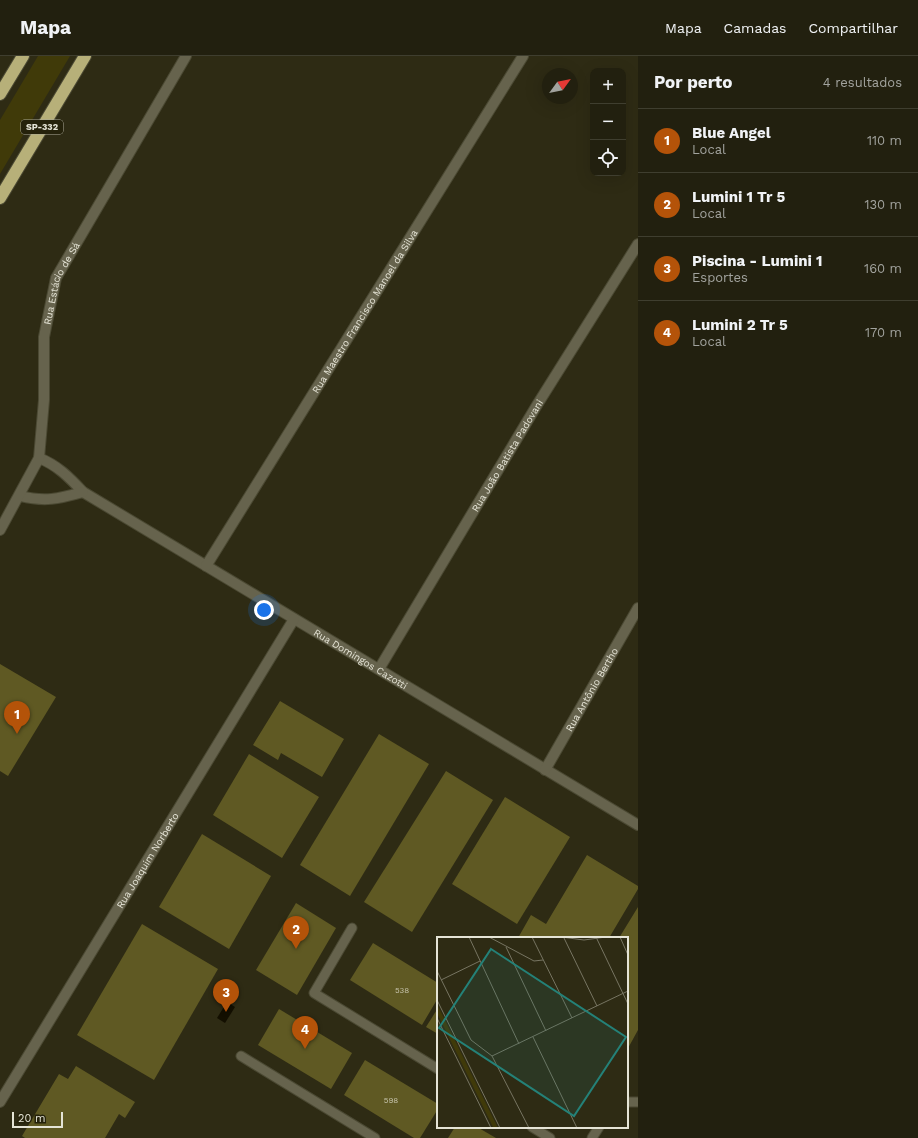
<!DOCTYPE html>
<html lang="pt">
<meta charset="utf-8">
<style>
:root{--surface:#22200f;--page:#2e2d1d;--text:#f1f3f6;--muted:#a2a39e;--line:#3f3e2f;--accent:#b45309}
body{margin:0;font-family:"Work Sans",sans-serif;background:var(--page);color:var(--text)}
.controls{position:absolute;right:12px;top:12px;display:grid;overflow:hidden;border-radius:8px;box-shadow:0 4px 16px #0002}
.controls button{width:36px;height:36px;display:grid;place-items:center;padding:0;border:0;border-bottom:1px solid var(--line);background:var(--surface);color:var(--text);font:20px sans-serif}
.compass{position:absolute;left:542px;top:12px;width:36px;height:36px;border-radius:50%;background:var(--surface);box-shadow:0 4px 16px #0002;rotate:57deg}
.scale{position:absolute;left:12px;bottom:10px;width:51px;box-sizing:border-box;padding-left:4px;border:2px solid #e5e4d6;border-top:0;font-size:11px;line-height:14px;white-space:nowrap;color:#e5e4d6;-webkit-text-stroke:3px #25220b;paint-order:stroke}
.you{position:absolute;left:264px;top:554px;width:14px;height:14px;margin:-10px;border:3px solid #fff;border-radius:50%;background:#1a73e8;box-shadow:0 0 0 6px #1a73e833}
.badge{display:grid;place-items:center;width:26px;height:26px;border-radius:50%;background:var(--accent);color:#fff;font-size:13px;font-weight:700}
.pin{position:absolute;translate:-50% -33px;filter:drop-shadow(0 1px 2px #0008)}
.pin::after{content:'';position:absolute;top:21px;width:14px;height:12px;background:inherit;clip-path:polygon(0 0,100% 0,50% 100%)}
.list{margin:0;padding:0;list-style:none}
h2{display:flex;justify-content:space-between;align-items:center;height:52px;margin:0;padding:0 16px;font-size:17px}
h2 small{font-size:13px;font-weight:400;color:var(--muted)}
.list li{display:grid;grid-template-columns:26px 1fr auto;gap:12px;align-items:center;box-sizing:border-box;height:64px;padding:0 16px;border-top:1px solid var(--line)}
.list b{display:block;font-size:15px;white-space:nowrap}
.list p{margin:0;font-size:13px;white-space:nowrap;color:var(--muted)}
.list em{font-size:13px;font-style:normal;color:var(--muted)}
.icon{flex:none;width:22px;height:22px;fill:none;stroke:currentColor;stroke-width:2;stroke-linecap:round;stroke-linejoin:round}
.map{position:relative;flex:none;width:638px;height:1082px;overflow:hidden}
header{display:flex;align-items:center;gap:24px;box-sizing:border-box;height:56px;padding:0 20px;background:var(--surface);border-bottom:1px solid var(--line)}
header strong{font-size:19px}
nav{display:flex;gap:22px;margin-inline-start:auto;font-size:14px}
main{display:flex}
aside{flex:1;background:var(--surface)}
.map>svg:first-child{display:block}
</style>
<header>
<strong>Mapa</strong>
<nav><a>Mapa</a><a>Camadas</a><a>Compartilhar</a></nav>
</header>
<main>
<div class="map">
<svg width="638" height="1082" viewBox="0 0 638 1082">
<rect width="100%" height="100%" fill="#2e2b14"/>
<polygon fill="#403a09" points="38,0 70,0 0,118 0,64"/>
<polygon fill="#130f00" points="227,946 235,951 225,967 217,962"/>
<g fill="#5f5923">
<polygon points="0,608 56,641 8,720 0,715"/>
<polygon points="280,645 344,683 322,721 281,697 278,704 253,689"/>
<polygon points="379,678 429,708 350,840 300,809"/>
<polygon points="249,698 319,741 282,802 213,759"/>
<polygon points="446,715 493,744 412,876 364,846"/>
<polygon points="505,741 570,781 517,868 452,828"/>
<polygon points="202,778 271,820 229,893 159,851"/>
<polygon points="587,799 638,830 638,833 609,882 518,882 531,859 546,868"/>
<polygon points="296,847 336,872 297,939 256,914"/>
<polygon points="638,851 638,974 627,994 627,882 619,882"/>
<polygon points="142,868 218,913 154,1024 77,979"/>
<polygon points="373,887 438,927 438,942 422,969 350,924"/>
<polygon points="438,952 438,978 426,971"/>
<polygon points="279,953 352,997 331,1033 258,989"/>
<polygon points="365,1004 438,1048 438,1053 420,1082 414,1082 344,1039"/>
<polygon points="76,1010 135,1046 125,1062 119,1058 105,1082 25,1082 22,1080 59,1018 68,1023"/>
<polygon points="455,1071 477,1071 496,1082 448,1082"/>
</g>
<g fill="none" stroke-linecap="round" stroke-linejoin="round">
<defs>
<g id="service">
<polyline points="352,872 314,937 438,1013"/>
<polyline points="241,1000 375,1082"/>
<polyline points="627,1046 638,1046"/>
<polyline points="532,1071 550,1082"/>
<polyline points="592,1082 599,1071"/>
</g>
<g id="minor">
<path id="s1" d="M 39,402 C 57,409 69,421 83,436 L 638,769"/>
<path d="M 20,440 C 45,446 58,443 83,436"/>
<path id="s2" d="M 0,474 L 39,402 L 44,344 L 44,281 L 56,222 L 186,0"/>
<path id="s3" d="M 206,510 L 523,0"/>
<path id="s4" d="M 379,613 L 537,349 L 638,188"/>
<path id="s5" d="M 545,714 L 638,552"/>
<path id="s6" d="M 0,1046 L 294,563"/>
</g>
<g id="motorway">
<polyline points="0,38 23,0"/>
<polyline points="0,142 85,0"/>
</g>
</defs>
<use href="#service" stroke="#4b4933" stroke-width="11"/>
<use href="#minor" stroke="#4b4933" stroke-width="12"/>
<use href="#motorway" stroke="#4b4933" stroke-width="14"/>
<use href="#service" stroke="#66634d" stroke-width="9"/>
<use href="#minor" stroke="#66634d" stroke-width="10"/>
<use href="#motorway" stroke="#b7b079" stroke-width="12"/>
</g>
<g text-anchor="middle" stroke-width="3.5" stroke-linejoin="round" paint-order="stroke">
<g font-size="8" fill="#c4c1a9">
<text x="402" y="937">538</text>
<text x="391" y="1047">598</text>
</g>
<rect fill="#25220b" stroke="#abaa99" stroke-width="1" x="21" y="64" width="42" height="14" rx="3"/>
<g font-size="9" font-weight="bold" fill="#e5e4d6">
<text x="42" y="74">SP-332</text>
</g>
<g font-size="10" fill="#e5e4d6" stroke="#25220b">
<text dy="4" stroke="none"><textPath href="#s2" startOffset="260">Rua Estácio de Sá</textPath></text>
<text dy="4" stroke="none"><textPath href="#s3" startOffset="300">Rua Maestro Francisco Manoel da Silva</textPath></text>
<text dy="4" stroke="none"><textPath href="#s4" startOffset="249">Rua João Batista Padovani</textPath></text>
<text dy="4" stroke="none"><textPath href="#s1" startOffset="380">Rua Domingos Cazotti</textPath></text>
<text dy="4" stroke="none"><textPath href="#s5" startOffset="93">Rua Antônio Bertho</textPath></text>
<text dy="4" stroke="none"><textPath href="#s6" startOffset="283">Rua Joaquim Norberto</textPath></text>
</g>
</g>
<g transform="translate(437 881)">
<rect width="191" height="191" fill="#2e2b14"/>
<path d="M 0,67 L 61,191 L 56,190 L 0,76 Z" fill="#403a09"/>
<path fill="none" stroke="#777562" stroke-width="1" d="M 32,0 L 82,107M 52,0 L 97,24 L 106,23M 95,0 L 135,81M 124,0 L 147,3 L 169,0M 159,0 L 191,67M 183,0 L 191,18M 127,1 L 160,69M 69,10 L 109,94M 0,34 L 34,103 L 55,119 L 92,191M 4,43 L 43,24M 0,63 L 63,191M 0,81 L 54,191M 96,100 L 140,191M 55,119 L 191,54"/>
<path fill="#248178" fill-opacity="0.15" stroke="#248178" stroke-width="2" d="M 54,12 L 189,100 L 137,179 L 2,91 Z"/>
<rect width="191" height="191" fill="none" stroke="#e5e4d6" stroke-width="2"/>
</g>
</svg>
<div class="controls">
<button>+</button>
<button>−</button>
<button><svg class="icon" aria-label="locate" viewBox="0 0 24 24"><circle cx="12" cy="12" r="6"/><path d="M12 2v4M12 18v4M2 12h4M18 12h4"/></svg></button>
</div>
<svg class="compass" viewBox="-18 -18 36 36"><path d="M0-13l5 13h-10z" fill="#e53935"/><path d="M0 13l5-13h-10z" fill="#a2a39e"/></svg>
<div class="scale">20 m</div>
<div class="you"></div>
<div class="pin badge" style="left:17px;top:678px">1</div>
<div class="pin badge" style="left:296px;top:893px">2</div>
<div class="pin badge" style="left:226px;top:956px">3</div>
<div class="pin badge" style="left:305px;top:993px">4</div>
</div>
<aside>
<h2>Por perto<small>4 resultados</small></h2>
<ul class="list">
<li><span class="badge">1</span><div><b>Blue Angel</b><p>Local</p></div><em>110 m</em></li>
<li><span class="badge">2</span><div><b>Lumini 1 Tr 5</b><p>Local</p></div><em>130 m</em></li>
<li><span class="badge">3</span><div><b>Piscina - Lumini 1</b><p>Esportes</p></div><em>160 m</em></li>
<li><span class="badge">4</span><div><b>Lumini 2 Tr 5</b><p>Local</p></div><em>170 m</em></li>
</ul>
</aside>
</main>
